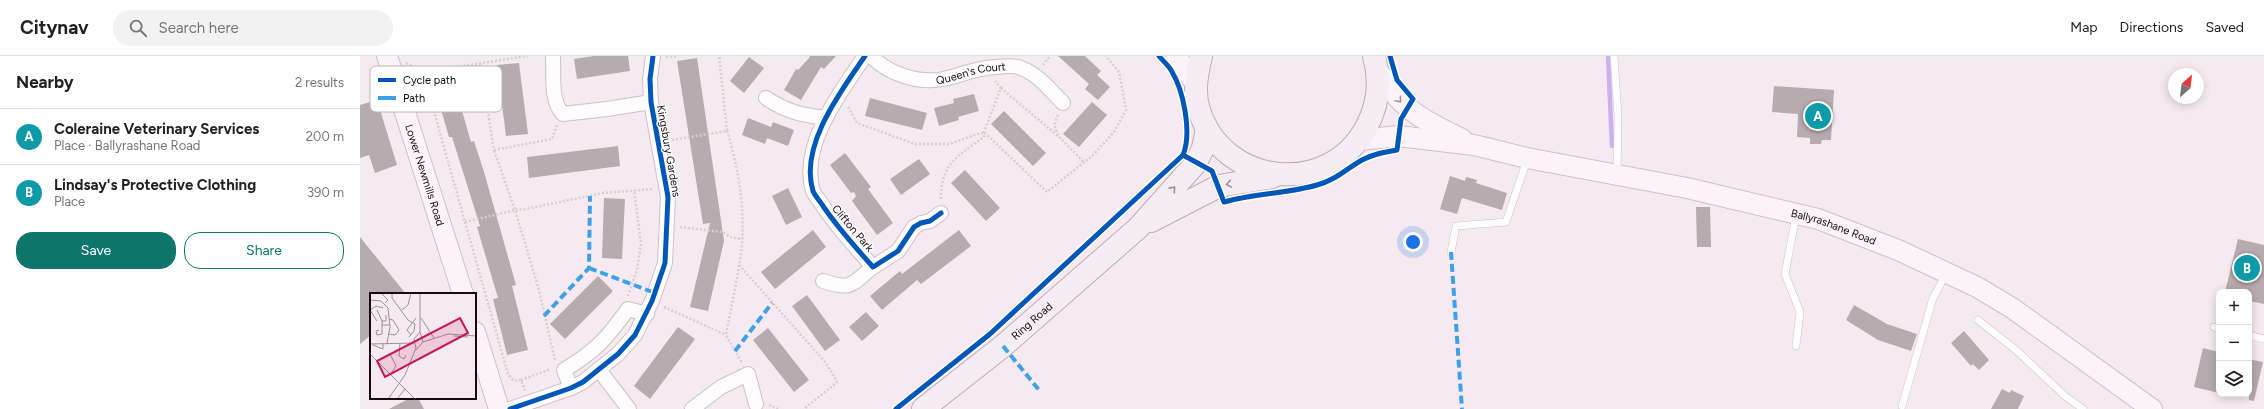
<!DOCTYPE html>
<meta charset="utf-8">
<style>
:root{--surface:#fff;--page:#f2f2f2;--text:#222;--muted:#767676;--line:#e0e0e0;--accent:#0f766e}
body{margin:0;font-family:Figtree,sans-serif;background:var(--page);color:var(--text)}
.controls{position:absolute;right:12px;bottom:12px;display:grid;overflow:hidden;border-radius:8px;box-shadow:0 2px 10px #0003}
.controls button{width:36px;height:36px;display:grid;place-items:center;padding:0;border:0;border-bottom:1px solid var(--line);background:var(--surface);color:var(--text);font:20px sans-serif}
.compass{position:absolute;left:1808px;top:12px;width:36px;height:36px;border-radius:50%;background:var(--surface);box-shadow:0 2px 10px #0003;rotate:28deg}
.you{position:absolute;left:1053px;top:186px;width:14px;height:14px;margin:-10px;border:3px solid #fff;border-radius:50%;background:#1a73e8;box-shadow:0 0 0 6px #1a73e833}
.badge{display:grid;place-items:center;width:26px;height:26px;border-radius:50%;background:var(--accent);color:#fff;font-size:13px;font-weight:700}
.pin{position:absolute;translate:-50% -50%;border:2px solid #fff;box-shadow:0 1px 4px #0006}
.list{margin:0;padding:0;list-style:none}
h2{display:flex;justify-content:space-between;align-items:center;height:52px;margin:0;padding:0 16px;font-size:17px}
h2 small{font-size:13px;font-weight:400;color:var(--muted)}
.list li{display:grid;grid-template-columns:26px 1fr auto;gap:12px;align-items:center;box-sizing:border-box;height:56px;padding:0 16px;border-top:1px solid var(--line)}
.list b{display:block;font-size:15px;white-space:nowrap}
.list p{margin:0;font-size:13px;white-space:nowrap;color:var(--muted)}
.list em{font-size:13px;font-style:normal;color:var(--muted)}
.actions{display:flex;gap:8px;padding:12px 16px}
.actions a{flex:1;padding:9px 0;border:1px solid var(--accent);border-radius:16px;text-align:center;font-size:14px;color:var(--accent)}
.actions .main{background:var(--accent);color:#fff}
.icon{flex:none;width:22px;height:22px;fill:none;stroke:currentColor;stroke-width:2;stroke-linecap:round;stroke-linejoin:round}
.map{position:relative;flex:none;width:1904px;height:353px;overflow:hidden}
header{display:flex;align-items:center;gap:24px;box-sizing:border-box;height:56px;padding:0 20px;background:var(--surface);border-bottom:1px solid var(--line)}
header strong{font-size:19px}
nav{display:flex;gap:22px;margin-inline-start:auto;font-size:14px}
.search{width:280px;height:36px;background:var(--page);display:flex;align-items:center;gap:10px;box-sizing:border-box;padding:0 14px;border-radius:22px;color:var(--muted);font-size:15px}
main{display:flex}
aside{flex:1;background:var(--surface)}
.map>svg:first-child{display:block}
</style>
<header>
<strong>Citynav</strong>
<div class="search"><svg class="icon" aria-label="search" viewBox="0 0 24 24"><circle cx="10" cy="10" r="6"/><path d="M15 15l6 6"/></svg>Search here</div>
<nav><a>Map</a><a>Directions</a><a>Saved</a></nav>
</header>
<main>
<aside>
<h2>Nearby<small>2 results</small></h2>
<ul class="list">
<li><span class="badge" style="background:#0f9aa8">A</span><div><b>Coleraine Veterinary Services</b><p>Place · Ballyrashane Road</p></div><em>200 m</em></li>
<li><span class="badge" style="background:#0f9aa8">B</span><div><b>Lindsay's Protective Clothing</b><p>Place</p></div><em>390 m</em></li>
</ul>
<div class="actions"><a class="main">Save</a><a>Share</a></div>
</aside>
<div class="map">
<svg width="1904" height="353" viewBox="0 0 1904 353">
<rect width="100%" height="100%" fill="#f7e9f0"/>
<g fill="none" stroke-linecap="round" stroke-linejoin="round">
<polyline stroke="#ccb0f0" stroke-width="4.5" points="1248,0 1252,90"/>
</g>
<g fill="#b8abaf">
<polygon points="234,0 268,0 270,15 217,23 214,3"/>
<polygon points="449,0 476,0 464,13 461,11 441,44 424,34 436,13 438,14 450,1"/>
<polygon points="698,0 725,0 741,15 737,19 750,31 738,44 725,33 729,28"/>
<polygon points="389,1 404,12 384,37 370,25"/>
<polygon points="337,2 364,185 348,255 330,251 350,167 343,168 317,5"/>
<polygon points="159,7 168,78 146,80 137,9"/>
<polygon points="92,20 111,86 114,85 124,116 156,229 152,230 168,294 147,299 133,243 138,242 117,171 120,170 92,81 89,81 73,26"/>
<polygon points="1414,30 1474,34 1471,84 1462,84 1461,88 1450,88 1450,82 1437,81 1438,58 1412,56"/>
<polygon points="614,38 619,55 598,61 599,64 579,70 574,52 594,47 593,43"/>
<polygon points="510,42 567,57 562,74 505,60"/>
<polygon points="17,44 37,109 15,117 9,99 0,102 0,49"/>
<polygon points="732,46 747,59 719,91 703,78"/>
<polygon points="644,55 686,97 673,110 631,68"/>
<polygon points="388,62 411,71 413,66 434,74 428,90 407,82 405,88 382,79"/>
<polygon points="258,90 260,110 169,122 167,101"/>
<polygon points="485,97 511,131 508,133 533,167 517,179 492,145 496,140 494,136 491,137 470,109"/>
<polygon points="559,103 570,118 541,139 530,123"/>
<polygon points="605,114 640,152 626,165 591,127"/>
<polygon points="1090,120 1105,125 1106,121 1117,124 1116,127 1147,137 1142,154 1102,142 1097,158 1080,153"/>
<polygon points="428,132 442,161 426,169 412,140"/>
<polygon points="244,142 265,143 262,203 242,202"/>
<polygon points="1336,151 1350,151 1351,191 1337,191"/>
<polygon points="453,174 466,191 415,233 401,216"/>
<polygon points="599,174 611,190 561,228 557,224 522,254 510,240 540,215 542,218"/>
<polygon points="0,181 46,238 11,238 11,279 0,288"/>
<polygon points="1878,183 1904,189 1904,248 1889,245 1889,236 1865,236"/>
<polygon points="238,220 253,235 205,283 190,268"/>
<polygon points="447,239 480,284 465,295 432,250"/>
<polygon points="1494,249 1527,268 1557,278 1551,295 1518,284 1486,264"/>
<polygon points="506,256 519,270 502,285 489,271"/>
<polygon points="318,271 335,283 290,343 274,330"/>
<polygon points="408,272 449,324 434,336 393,284"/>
<polygon points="1604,275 1629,304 1619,314 1613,308 1611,310 1591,287"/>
<polygon points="1843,292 1859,296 1859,337 1834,331"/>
<polygon points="1889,303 1903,306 1894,345 1889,344"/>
<polygon points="1642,333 1650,337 1651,334 1664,340 1658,353 1631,353"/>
<polygon points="50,342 58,342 64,353 29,353"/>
</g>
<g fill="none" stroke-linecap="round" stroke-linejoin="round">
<defs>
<g id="lane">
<polyline points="1254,0 1258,60 1257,118"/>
<polyline points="1091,196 1096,170 1146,166 1167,104"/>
<polyline points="1618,264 1656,294 1705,340 1723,353"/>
<polyline points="1854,271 1859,272"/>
<polyline points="1889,279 1904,283"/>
<polyline points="1436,290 1440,256 1425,218 1436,160"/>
<polyline points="1542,350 1573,242 1586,218"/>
</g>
<g id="street">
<path d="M 193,0 C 194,18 190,45 203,58 L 247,53 L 291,46"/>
<path d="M 505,0 C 481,35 439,90 453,135 C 455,140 460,145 463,150 C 478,172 495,191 513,211 L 538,195 L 554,171 L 561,167 L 570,165 L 581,157"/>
<path id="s1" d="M 511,0 C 529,18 558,28 584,23 C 602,19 618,11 637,11 C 645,10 654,9 661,12 C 678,18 691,35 703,47"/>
<path d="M 406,42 C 427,56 441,59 466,62"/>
<path d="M 463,225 C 493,235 491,228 513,211"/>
<polyline points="239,314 269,353"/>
<path d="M 211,332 L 204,314 C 236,295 247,282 268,253 L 287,258"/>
<polyline points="150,353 211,332 223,326 258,298 275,279 292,245 305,207 308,141 291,46 290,23 293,0"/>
<polyline points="332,353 361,331 388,318 396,348"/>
</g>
<g id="secondary">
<path id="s2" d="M 27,0 L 103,238"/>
<polyline points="816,0 835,27"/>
<path d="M 1017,13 C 1039,52 1062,64 1102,83"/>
<path id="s3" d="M 1000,84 L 1038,80 L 1114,89 L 1167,102 L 1327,132 L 1458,163 L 1538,194 L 1617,231 L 1652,252 L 1792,353"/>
<polyline points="115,276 139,353"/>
</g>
<g id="primary">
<path d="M 841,0 C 837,18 833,36 839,54 C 863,131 970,142 1007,70 C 1019,47 1021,25 1014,0"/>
<polyline points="791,165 859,130 912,121"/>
<path id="s4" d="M 563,353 L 643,290 L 778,172 L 836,107 L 843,92 L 847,73"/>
</g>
</defs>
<use href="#lane" stroke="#cdc1c7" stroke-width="8"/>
<use href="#street" stroke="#cdc1c7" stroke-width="16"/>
<use href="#secondary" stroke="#cdc1c7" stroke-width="22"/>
<use href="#primary" stroke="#beacbb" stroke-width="24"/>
<g stroke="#d3d0d1" stroke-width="2.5" stroke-dasharray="2 2" stroke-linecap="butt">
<polyline points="306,1 316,0"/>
<polyline points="46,7 63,16 168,0"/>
<polyline points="120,7 134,94 192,83 197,69"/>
<polyline points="683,9 690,0"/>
<polyline points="63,16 105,166 155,154 134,94"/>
<polyline points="641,32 699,81"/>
<polyline points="488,51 497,67 555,88 589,88 624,76 687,136 733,99 754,76 766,54 759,16 746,0"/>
<polyline points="698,59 694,69 699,81 724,106"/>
<path d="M 367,75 C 379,113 386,157 381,198 C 377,225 371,252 366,279 L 382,307"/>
<polyline points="312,84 367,75 359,0"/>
<path d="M 581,143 C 580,108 599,99 624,81 L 624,76 L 641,32 L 635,25"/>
<polyline points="105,166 148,318 154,325 161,324 165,334"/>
<polyline points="320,171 363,176 370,181 381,183"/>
<polyline points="379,209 466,307 477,326 444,353"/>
<polyline points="268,240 277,214 281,188 274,134"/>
<polyline points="304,251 366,279"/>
<polyline points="195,304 179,234 155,154 166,153 243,137 294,133"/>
<polyline points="161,324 191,313"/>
<polyline points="409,349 418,353"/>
</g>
<use href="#lane" stroke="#fefcfd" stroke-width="7"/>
<use href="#street" stroke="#fefcfd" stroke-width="14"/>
<use href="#secondary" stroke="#faf4f8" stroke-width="20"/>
<use href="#primary" stroke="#f5edf4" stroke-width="22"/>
<g stroke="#3da1ea" stroke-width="4" stroke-dasharray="8 4" stroke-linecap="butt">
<polyline points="1091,196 1102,353"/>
<polyline points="229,212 295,237"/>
<polyline points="184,260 229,212 230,140"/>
<polyline points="643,290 679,334"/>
<polyline points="375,295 412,247"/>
</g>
<defs>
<g id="cycleway">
<path d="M 505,0 C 481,35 439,90 453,135 C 455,140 460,145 463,150 C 478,172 495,191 513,211 L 538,195 L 554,171 L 561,167 L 570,165 L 581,157"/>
<path d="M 823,99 L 852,115 L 864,146 C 895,137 926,138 957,129 C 976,124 986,113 1002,104 C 1013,98 1025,96 1037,94 L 1041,63 L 1053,43 L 1037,24 L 1030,0"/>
<polyline points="150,353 211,332 223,326 258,298 275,279 292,245 305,207 308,141 291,46 290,23 293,0"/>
<path d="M 536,353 L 630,278 L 823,99 C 832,77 824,35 811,14 C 808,9 803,5 799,0"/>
</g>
</defs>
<use href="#cycleway" stroke="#fff" stroke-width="8"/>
<use href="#cycleway" stroke="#0057b8" stroke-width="5"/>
</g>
<defs><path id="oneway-chevron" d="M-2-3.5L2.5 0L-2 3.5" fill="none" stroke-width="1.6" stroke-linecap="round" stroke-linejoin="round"/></defs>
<use stroke="#9e969b" href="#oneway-chevron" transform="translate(1039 44) rotate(49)"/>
<g stroke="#9b9298">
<use href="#oneway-chevron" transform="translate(869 128) rotate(170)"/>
<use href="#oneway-chevron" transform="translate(813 133) rotate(-48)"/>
</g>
<g text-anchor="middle" stroke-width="3" stroke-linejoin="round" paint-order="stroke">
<g font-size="11" fill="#150a0f" stroke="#fff">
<text dy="4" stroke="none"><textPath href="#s1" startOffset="107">Queen's Court</textPath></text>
<text transform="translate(309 95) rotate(80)" y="4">Kingsbury Gardens</text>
<text dy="4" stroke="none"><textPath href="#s2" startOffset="125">Lower Newmills Road</textPath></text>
<text dy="4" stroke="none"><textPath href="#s3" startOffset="484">Ballyrashane Road</textPath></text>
<text transform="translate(493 172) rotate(50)" y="4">Clifton Park</text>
<text dy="4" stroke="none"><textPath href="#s4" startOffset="140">Ring Road</textPath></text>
</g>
</g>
<g transform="translate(10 237)">
<rect width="106" height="106" fill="#f7e9f0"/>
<path fill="none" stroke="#9d9096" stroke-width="1" d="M 22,0 L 22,5 L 38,27 L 45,31 L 44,38 L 39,44M 12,1 L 18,7 L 15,10M 0,7 L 11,8 L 18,15 L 20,34 L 17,50M 7,17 L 12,28M 32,17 L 38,12 L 41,0M 16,22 L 16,28 L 12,28 L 12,32 L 20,32M 51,25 L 64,45M 7,28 L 0,17 L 6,13 L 13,15M 9,37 L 6,38 L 7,42 L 12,41 L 12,32M 19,41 L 25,42 L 29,37 L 23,27 L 19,26M 41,42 L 37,37 L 46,25M 84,43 L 98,44M 53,49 L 78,41 L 106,43M 30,50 L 29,63 L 34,66 L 36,62M 0,51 L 44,50M 3,52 L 13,56 L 13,50M 46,57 L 53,49 L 50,39 L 50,0M 0,61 L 28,89M 20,61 L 26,73 L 21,81M 29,90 L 45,106M 18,106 L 35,82 L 46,55 L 44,46 L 50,39M 27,106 L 35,96"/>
<path fill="#c2185b" fill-opacity="0.15" stroke="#c2185b" stroke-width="2" d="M 90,25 L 98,40 L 15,84 L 7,68 Z"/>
<rect width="106" height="106" fill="none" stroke="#150a0f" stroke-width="2"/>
</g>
<rect x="10" y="10" width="132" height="46" rx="6" fill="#fff" stroke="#b9b6b7" stroke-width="1"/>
<rect x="18" y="22" width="18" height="4" fill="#0057b8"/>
<rect x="18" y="40" width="18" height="4" fill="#3da1ea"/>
<g font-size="11" fill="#150a0f">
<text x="43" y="28">Cycle path</text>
<text x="43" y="46">Path</text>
</g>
</svg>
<div class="controls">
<button>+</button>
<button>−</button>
<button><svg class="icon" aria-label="layers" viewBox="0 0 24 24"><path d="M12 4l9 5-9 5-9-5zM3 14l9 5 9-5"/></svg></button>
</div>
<svg class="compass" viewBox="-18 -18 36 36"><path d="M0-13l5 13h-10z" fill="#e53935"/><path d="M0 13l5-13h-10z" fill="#767676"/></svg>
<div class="you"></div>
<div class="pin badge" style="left:1458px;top:60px;background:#0f9aa8">A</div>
<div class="pin badge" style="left:1887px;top:212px;background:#0f9aa8">B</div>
</div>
</main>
